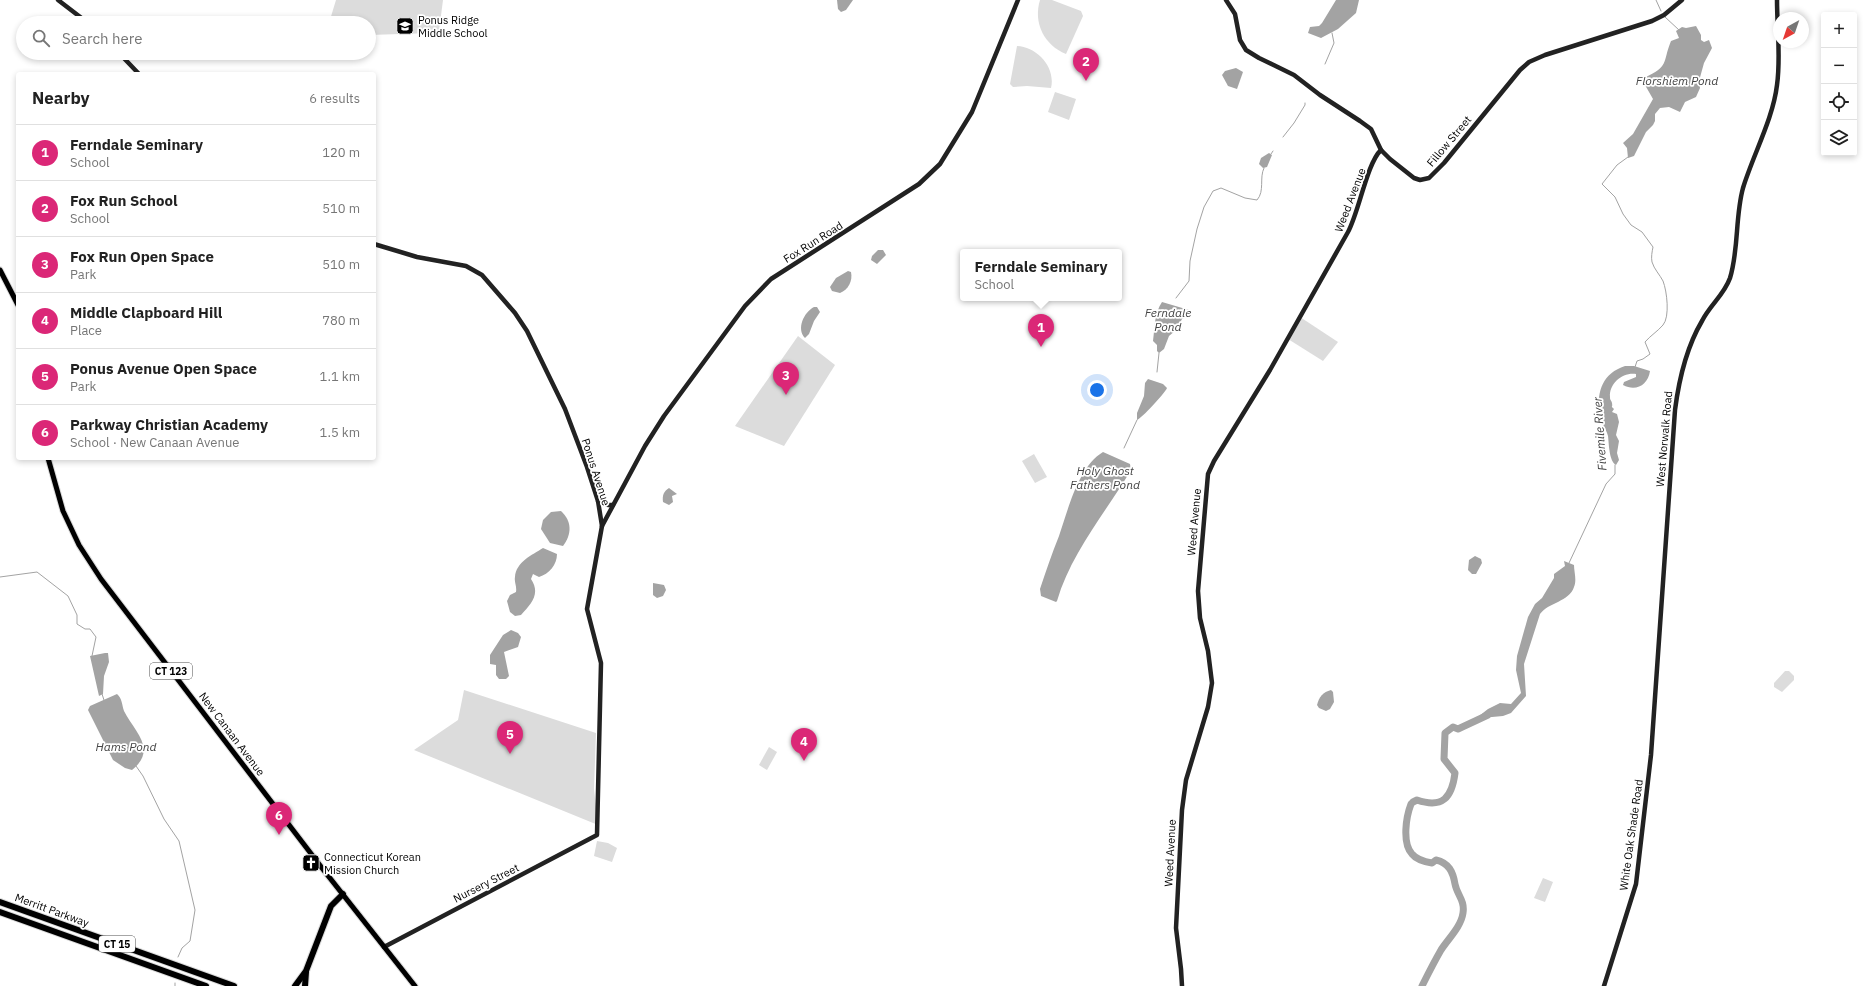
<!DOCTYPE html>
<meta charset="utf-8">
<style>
:root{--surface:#fff;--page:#f2f2f2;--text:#222;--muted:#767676;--line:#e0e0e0;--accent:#db2777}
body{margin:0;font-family:"IBM Plex Sans",sans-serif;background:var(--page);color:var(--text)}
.controls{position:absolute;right:12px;top:12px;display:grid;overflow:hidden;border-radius:4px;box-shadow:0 2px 6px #0003}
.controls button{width:36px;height:36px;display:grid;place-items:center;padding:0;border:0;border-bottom:1px solid var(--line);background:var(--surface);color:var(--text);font:20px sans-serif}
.compass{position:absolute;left:1773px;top:12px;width:36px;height:36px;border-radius:50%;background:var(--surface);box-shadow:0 2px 6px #0003;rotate:220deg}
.you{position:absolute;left:1097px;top:390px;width:14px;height:14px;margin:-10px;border:3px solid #fff;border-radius:50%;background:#1a73e8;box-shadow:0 0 0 6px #1a73e833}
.badge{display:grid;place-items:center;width:26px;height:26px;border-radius:50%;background:var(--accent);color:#fff;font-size:13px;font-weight:700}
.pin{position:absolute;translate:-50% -33px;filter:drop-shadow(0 1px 2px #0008)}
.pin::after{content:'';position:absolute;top:21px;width:14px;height:12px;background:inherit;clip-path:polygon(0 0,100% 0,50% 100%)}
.popup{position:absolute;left:960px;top:249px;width:162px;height:52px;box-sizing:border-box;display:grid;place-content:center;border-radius:4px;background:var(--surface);filter:drop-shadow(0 1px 3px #0005);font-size:13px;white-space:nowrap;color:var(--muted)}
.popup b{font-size:15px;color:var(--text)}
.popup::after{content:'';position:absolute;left:50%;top:100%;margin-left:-8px;border:8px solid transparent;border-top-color:var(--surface)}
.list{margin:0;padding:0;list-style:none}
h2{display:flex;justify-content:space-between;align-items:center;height:52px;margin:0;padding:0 16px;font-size:17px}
h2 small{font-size:13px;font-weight:400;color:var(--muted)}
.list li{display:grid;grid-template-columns:26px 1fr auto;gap:12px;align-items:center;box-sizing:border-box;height:56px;padding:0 16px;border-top:1px solid var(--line)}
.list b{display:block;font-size:15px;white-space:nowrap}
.list p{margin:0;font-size:13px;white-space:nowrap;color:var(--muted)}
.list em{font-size:13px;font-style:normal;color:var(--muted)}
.icon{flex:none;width:22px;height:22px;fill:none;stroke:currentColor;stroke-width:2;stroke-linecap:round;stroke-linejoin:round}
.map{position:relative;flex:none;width:1869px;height:986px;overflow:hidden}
.search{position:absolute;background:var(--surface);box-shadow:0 2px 6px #0003;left:16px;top:16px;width:360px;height:44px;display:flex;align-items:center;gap:10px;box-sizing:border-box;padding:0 14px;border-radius:22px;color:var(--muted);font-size:15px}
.panel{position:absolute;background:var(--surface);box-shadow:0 2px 6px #0003;left:16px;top:72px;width:360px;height:388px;border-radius:4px}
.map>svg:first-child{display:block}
</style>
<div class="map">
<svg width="1869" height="986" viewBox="0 0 1869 986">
<rect width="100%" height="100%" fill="#fff"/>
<g fill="#dcdcdc">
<polygon points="336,0 443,0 439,31 432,33 369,35 369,23 329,23"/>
<path d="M 1040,0 L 1052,0 L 1081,11 L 1083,16 L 1066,54 C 1044,45 1033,23 1040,0 Z"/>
<path d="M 1017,46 C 1037,47 1056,67 1051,88 L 1027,86 L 1013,87 L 1010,84 Z"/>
<polygon points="1055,92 1076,99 1069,120 1048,112"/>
<polygon points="1300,317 1338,342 1323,361 1288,339"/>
<polygon points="798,336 835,365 784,446 735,426"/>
<polygon points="1034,454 1047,477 1035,483 1022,461"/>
<polygon points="1785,671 1789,671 1794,676 1794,680 1782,692 1774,687 1774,683"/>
<polygon points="464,690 596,733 594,789 598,825 414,750 458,720"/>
<polygon points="769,747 777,752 767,770 759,765"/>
<polygon points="597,841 608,843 617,848 612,862 594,856"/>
<polygon points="1543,878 1553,882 1545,902 1534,898"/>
</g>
<g fill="#a3a3a3">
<polygon points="837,0 853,0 846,10 841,12 838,9"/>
<polygon points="1336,0 1359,0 1356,13 1338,29 1321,38 1308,33 1310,27 1319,26 1322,23"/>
<path d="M 1696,26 L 1701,35 L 1701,40 L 1704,42 L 1709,40 L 1712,48 L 1704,63 L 1699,81 L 1700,88 L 1696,97 L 1685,102 L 1680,112 L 1669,107 L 1660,108 L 1655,114 L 1655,121 L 1653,125 L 1646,132 L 1634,156 L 1628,158 L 1627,148 L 1623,143 L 1633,134 L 1653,99 L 1645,85 L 1644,78 C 1670,66 1662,63 1671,41 L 1679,38 L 1676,31 L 1682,27 L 1686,28 Z"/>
<polygon points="1236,68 1243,72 1237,89 1228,86 1222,75 1225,71"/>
<polygon points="1269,153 1272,155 1267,167 1263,168 1259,164 1261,158"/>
<polygon points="878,250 883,250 886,255 877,264 871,260 872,256"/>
<path d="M 848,271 L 851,272 C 853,281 848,290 840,293 L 832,291 L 830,287 L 836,278 Z"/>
<path d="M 1162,302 L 1189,310 L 1188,316 L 1182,319 L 1176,330 L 1169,336 L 1164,349 L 1159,353 L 1157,351 L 1157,345 L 1153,341 C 1155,327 1154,314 1162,302 Z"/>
<path d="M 814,307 L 817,307 L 820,312 L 814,321 L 809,334 L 805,338 C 796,329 804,312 814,307 Z"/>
<path d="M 1625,366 L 1634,366 L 1650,371 C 1648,385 1636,392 1623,385 L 1624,382 L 1636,377 L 1636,374 C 1623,372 1609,383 1610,397 C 1610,401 1611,399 1612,403 C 1613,409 1610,405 1614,409 L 1612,412 L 1617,414 L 1619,422 L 1616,435 L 1619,441 L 1617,453 L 1619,460 L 1616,465 C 1609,461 1609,444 1608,436 C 1606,428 1600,421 1599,412 C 1597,391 1603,373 1625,366 Z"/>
<path d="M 1148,379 L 1163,384 L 1167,388 C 1165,393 1141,419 1137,420 L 1137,413 L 1144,396 L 1145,383 Z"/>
<path d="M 1103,452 L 1130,464 L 1131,470 C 1106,512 1071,553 1057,601 L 1056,602 L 1041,596 L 1040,589 C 1046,571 1052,553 1059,536 C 1068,510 1078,467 1103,452 Z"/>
<path d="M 669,488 L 677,494 L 672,496 L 673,502 L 669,505 L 663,502 C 662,495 664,491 669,488 Z"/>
<path d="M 561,511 C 572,521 572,534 563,546 L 550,543 L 541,529 L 543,520 L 551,512 Z"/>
<path d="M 543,548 L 557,554 C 557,565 549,574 539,577 L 533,574 L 531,579 C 541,594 531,604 521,615 L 515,616 L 510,612 L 507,601 L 510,595 L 516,592 C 517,586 514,582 515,577 C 516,562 532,555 543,548 Z"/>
<polygon points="1475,556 1481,559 1482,563 1476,574 1472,574 1468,570 1469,560"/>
<path d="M 1564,561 L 1574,565 C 1574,572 1577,580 1574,587 C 1569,602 1549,602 1540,614 L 1524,664 L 1526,696 L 1511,713 L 1503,716 L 1481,718 L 1479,716 L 1488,709 L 1500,703 L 1511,704 L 1521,693 L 1516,670 L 1517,656 L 1528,617 L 1535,604 L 1542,598 L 1554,578 L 1554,574 L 1565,566 Z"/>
<polygon points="653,583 664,585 666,590 663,596 657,598 653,595"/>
<polygon points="511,630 518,633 521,637 518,647 504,652 509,676 506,679 499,679 496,675 496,665 490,664 490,655 503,635"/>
<polygon points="105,653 108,653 109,662 104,676 103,694 99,696 90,656"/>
<path d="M 1331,690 L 1333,692 L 1334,702 L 1330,709 L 1326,711 L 1319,708 L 1317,705 C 1319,697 1323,692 1331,690 Z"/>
<path d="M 117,694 C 122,698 122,705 124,711 C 134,731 158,749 132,770 L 125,768 L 113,760 L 88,710 L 90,706 Z"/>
</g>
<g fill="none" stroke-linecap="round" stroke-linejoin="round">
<g stroke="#a3a3a3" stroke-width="1">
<polyline points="1656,0 1661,11"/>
<polyline points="1665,17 1679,30"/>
<polyline points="1325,64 1334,43 1332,33"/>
<polyline points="1283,137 1294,123 1305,105 1305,103"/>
<polyline points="1271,154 1273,151"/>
<path d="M 1628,157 L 1617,165 L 1602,184 L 1615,197 L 1623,214 L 1631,225 L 1642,232 L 1653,247 C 1652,252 1651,257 1652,262 C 1654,269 1660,275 1663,281 C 1667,291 1670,317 1663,325 C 1658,331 1650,336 1645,342 L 1650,354 L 1643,359 L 1637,361 L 1635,367"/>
<path d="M 1176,298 L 1189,281 L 1190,261 L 1197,229 L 1204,207 L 1213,191 L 1221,188 L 1245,198 L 1257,200 C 1265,191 1259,178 1264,168"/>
<polyline points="1157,372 1159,353"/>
<polyline points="1124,448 1137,420"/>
<polyline points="1569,563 1606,484 1615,474 1615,465"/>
<polyline points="0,577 37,572 68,596 77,615 77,624 85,629 90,629 96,637 92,656"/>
<polyline points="102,694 104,700"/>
<polyline points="136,766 143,776 164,819 179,841 195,910 190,941 182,948 178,957"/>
<polyline points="175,983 175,986"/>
</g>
<g stroke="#a3a3a3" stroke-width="7">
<path d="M 1413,802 L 1417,800 C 1443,809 1452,797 1455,773 L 1444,759 L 1445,733 L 1453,727 L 1458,729 L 1488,715"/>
<path d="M 1411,804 C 1406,817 1402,843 1412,854 C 1416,859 1426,862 1432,863 L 1436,860 C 1449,863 1453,872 1455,884 C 1457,895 1465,900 1463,913 C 1461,927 1448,939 1441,950 C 1434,962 1428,974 1422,986"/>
</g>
<defs>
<g id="primary">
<polyline points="0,270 18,305"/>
<polyline points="48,458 63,511 79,545 101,579 322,868 415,986"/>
</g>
<g id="highway">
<polyline points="0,902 234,986"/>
<polyline points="0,912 206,986"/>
<polyline points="295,986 306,971 331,906 343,894"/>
<polyline points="305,986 306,972"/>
</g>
</defs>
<use href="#primary" stroke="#dbdbdb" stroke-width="7"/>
<use href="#highway" stroke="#dbdbdb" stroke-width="8"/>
<g stroke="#222" stroke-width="4.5">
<polyline points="58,0 88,23"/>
<polyline points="1226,0 1235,14 1240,40 1246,50 1259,58 1294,75 1320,95 1360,121 1371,129 1381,150 1390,159 1414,178 1420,180 1429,178 1444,163 1520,70 1529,62 1545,55 1652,21 1664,15 1682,0"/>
<polyline points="119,53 139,74"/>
<polyline points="374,244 417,257 466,266 482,275 515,313 527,331 565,409 587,467 598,501 602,526 587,609 601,663 597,835 384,947"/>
<polyline points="598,501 608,505 613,505"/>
<polyline points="602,526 645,446 664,416 745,306 771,279 919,184 940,164 972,112 1018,0"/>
<path d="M 1182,986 L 1181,969 L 1176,928 L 1182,810 L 1186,780 L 1208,707 L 1212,683 L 1208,651 L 1200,618 L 1198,591 L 1208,474 L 1214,461 L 1270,370 L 1348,232 C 1359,212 1367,163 1381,150"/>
<path d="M 1604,986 L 1636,884 L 1651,755 L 1675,410 C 1679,379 1686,348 1702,321 C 1710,305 1724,295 1730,278 C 1739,249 1735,217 1743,188 C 1753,155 1773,119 1777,85 C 1781,57 1777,28 1777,0"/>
</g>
<use href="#primary" stroke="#000" stroke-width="5"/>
<use href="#highway" stroke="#000" stroke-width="6"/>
</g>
<defs>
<symbol id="school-square" viewBox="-11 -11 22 22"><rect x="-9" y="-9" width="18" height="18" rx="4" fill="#000" stroke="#fff"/><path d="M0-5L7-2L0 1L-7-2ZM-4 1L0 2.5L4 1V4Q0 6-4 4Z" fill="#fff"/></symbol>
<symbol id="church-square" viewBox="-11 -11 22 22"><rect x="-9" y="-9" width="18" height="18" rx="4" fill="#000" stroke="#fff"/><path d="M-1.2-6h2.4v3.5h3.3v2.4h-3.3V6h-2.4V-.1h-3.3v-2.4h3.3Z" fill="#fff"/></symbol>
</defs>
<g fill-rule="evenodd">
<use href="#school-square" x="395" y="16" width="20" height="20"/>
<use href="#church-square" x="301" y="853" width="20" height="20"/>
</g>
<g text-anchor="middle" stroke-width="3.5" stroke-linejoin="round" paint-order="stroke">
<g fill="#fff" stroke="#4c4c4c" stroke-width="1">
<rect x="150" y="663" width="42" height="16" rx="3"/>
<rect x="99" y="936" width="36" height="16" rx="3"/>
</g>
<g font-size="10" font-weight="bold" fill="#000">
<text x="171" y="675">CT 123</text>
<text x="117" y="948">CT 15</text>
</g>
<g font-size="11" fill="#000" stroke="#fff" text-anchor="start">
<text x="418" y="24">Ponus Ridge<tspan x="418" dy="13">Middle School</tspan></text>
<text x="324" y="861">Connecticut Korean<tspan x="324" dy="13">Mission Church</tspan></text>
</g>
<g font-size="11" fill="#000" stroke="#fff">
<text transform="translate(1449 141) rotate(-50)" y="4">Fillow Street</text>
<text transform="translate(1350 200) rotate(-69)" y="4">Weed Avenue</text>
<text transform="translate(813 242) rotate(-32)" y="4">Fox Run Road</text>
<text transform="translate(1664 439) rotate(-85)" y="4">West Norwalk Road</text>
<text transform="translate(596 472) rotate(72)" y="4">Ponus Avenue</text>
<text transform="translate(1194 522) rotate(-85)" y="4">Weed Avenue</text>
<text transform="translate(232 734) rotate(53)" y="4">New Canaan Avenue</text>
<text transform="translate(1631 835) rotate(-82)" y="4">White Oak Shade Road</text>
<text transform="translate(1170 853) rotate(-87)" y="4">Weed Avenue</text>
<text transform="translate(486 883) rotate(-27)" y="4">Nursery Street</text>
<text transform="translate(52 910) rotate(20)" y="4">Merritt Parkway</text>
</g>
<g font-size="12" font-style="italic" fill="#444" stroke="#fff">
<text x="1677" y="85">Florshiem Pond</text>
<text x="1168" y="317">Ferndale<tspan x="1168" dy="14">Pond</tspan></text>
<text transform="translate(1600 434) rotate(-94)" y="4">Fivemile River</text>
<text x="1105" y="475">Holy Ghost<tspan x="1105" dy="14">Fathers Pond</tspan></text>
<text x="126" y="751">Hams Pond</text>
</g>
</g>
</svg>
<div class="controls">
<button>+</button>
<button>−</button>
<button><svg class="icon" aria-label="locate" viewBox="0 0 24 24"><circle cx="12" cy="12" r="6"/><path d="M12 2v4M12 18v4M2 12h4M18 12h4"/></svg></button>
<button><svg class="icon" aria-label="layers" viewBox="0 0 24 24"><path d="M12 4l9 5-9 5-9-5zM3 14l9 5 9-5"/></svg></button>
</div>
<svg class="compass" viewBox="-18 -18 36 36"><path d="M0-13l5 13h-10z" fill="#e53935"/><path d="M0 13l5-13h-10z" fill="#767676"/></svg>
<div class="you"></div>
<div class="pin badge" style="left:1041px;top:347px">1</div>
<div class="popup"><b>Ferndale Seminary</b>School</div>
<div class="pin badge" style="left:1086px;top:81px">2</div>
<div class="pin badge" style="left:786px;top:395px">3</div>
<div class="pin badge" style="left:804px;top:761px">4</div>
<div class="pin badge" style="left:510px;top:754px">5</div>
<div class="pin badge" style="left:279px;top:835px">6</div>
<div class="search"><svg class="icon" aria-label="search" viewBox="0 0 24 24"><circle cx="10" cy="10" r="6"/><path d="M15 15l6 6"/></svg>Search here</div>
<section class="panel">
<h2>Nearby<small>6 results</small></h2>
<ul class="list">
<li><span class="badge">1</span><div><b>Ferndale Seminary</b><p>School</p></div><em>120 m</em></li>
<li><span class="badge">2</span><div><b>Fox Run School</b><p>School</p></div><em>510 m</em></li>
<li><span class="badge">3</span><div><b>Fox Run Open Space</b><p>Park</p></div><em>510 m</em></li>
<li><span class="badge">4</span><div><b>Middle Clapboard Hill</b><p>Place</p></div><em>780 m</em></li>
<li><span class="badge">5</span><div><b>Ponus Avenue Open Space</b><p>Park</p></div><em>1.1 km</em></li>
<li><span class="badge">6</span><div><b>Parkway Christian Academy</b><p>School · New Canaan Avenue</p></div><em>1.5 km</em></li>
</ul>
</section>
</div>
